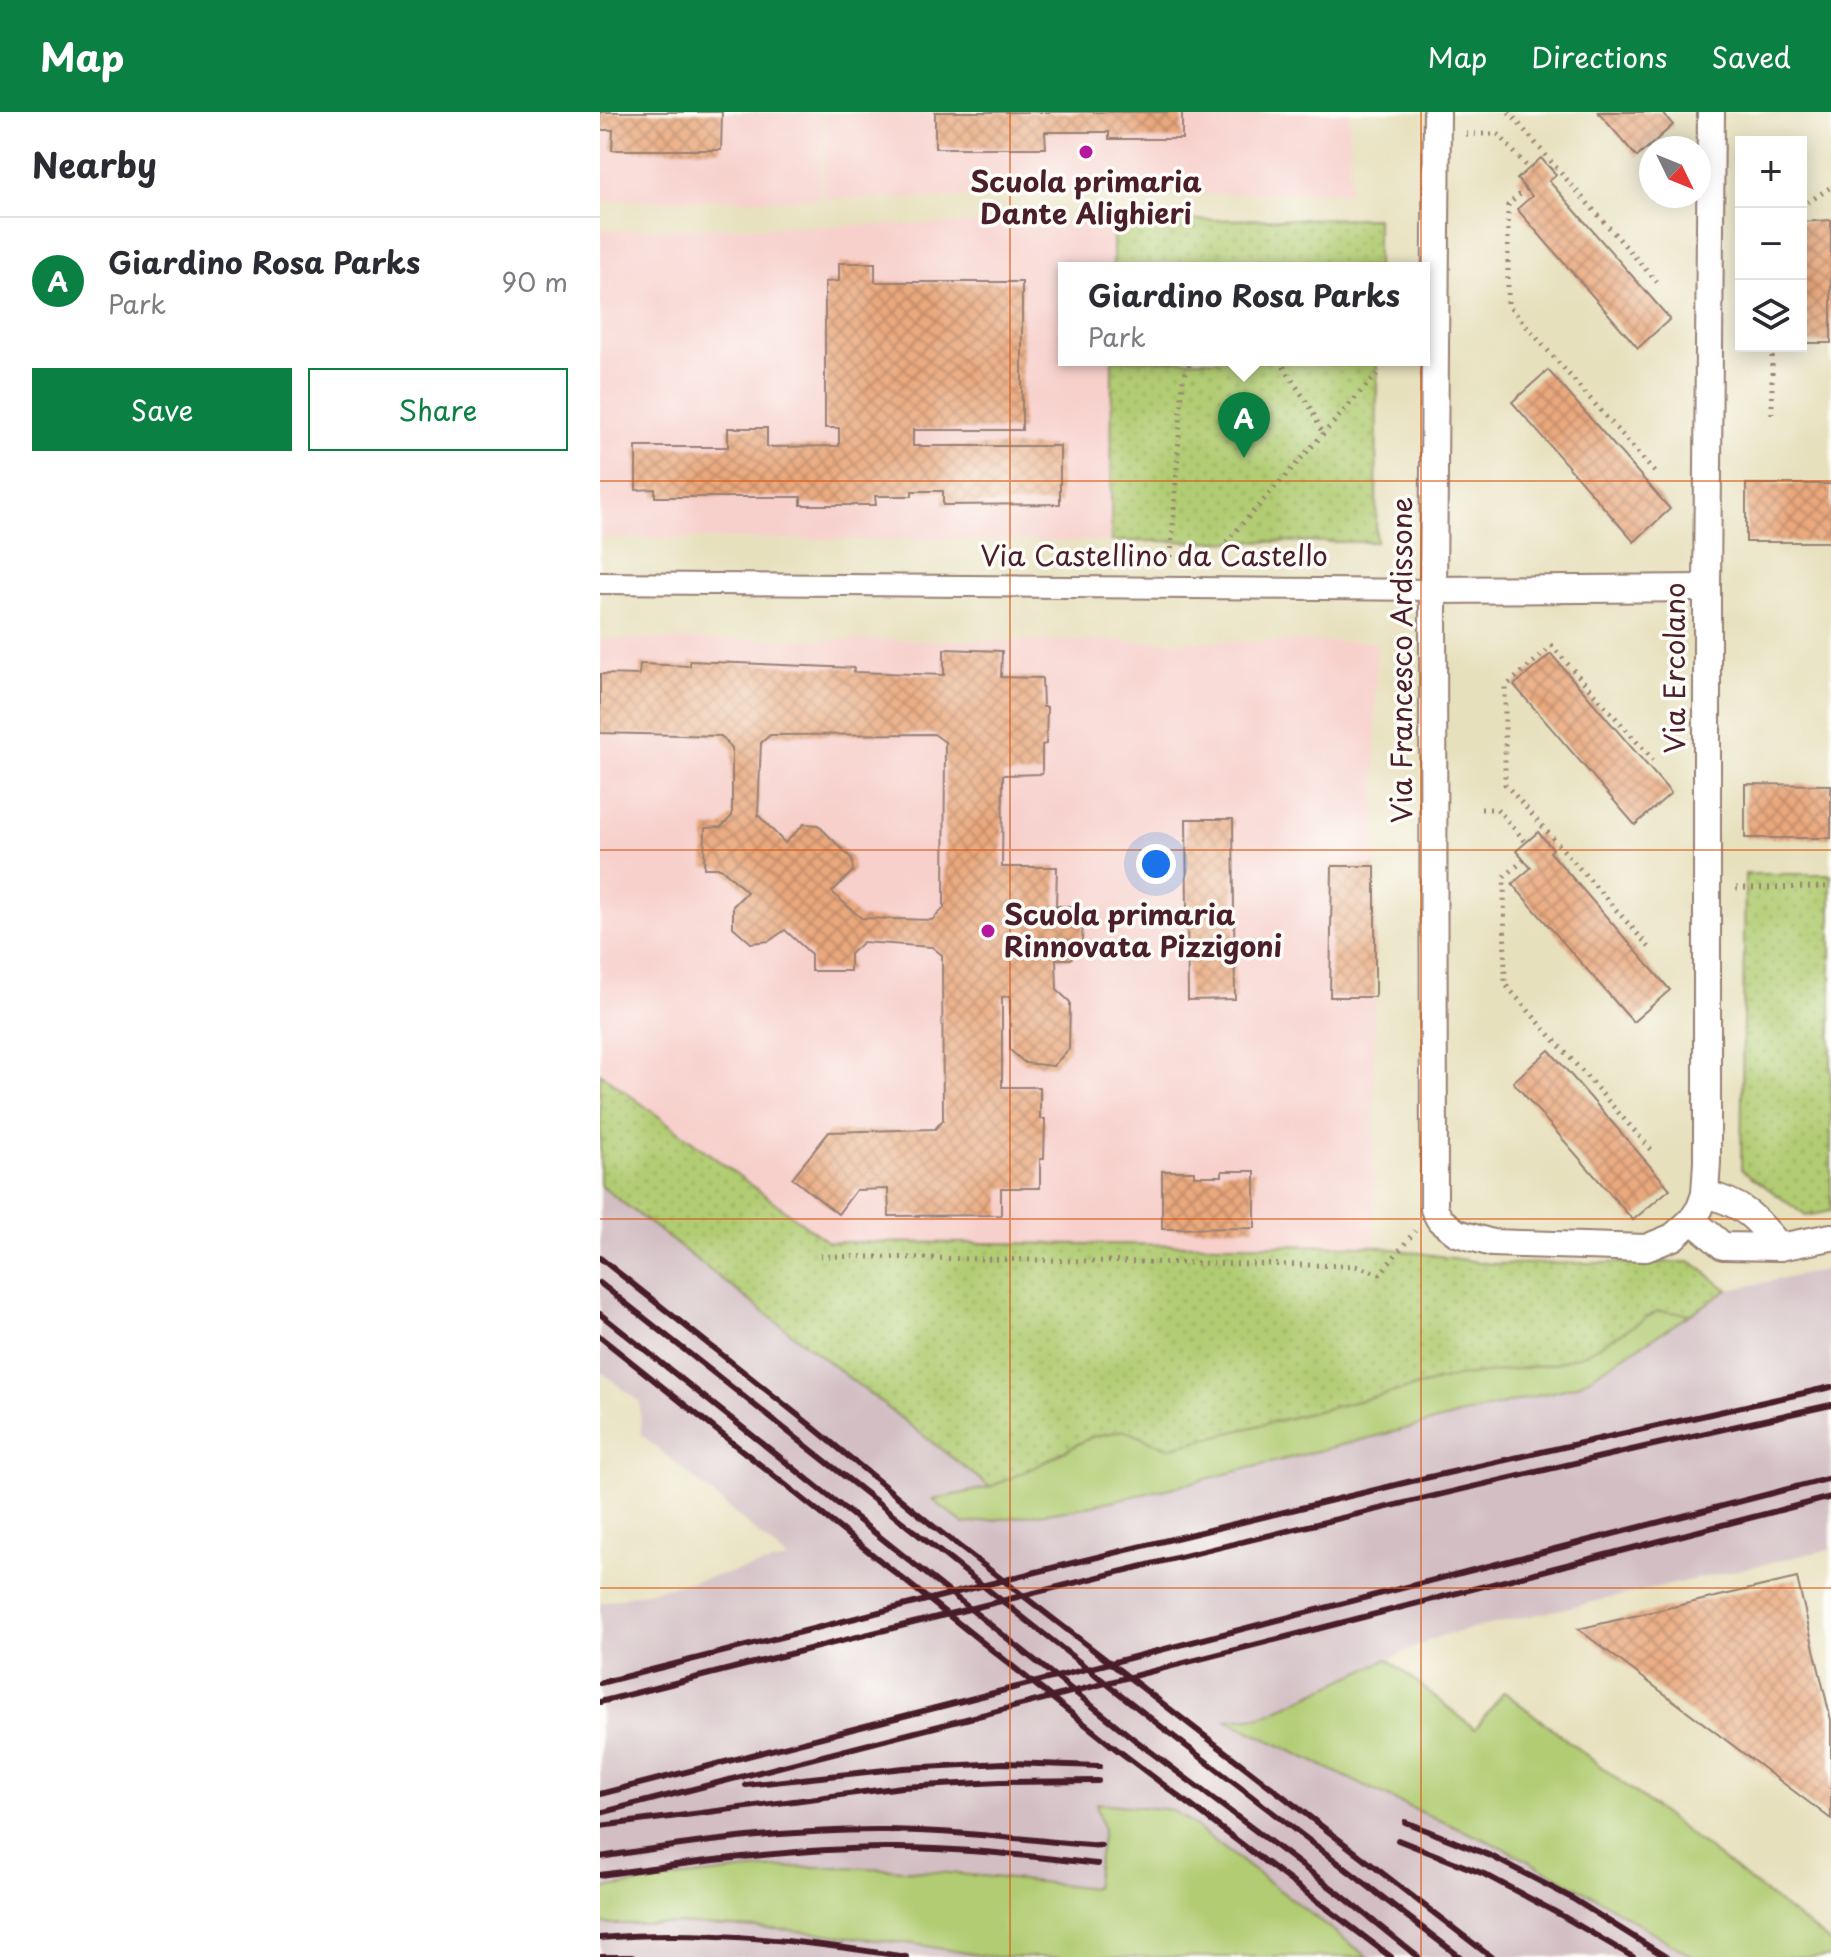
<!DOCTYPE html>
<meta charset="utf-8">
<style>
:root{--surface:#fff;--page:#f2f2f3;--text:#2b2b33;--muted:#7c7c81;--line:#e1e1e2;--accent:#0b8043}
body{margin:0;font-family:"Playpen Sans",sans-serif;background:var(--page);color:var(--text)}
.controls{position:absolute;right:24px;top:24px;display:grid;overflow:hidden;border-radius:0px;box-shadow:0 4px 20px #0003}
.controls button{width:72px;height:72px;display:grid;place-items:center;padding:0;border:0;border-bottom:2px solid var(--line);background:var(--surface);color:var(--text);font:40px sans-serif}
.compass{position:absolute;left:1039px;top:24px;width:72px;height:72px;border-radius:50%;background:var(--surface);box-shadow:0 4px 20px #0003;rotate:133deg}
.you{position:absolute;left:556px;top:752px;width:28px;height:28px;margin:-20px;border:6px solid #fff;border-radius:50%;background:#1a73e8;box-shadow:0 0 0 12px #1a73e833}
.badge{display:grid;place-items:center;width:52px;height:52px;border-radius:50%;background:var(--accent);color:#fff;font-size:26px;font-weight:700}
.pin{position:absolute;translate:-50% -66px;filter:drop-shadow(0 2px 4px #0008)}
.pin::after{content:'';position:absolute;top:42px;width:28px;height:24px;background:inherit;clip-path:polygon(0 0,100% 0,50% 100%)}
.popup{position:absolute;left:458px;top:150px;width:372px;height:104px;box-sizing:border-box;display:grid;place-content:center;border-radius:0px;background:var(--surface);filter:drop-shadow(0 2px 6px #0005);font-size:26px;white-space:nowrap;color:var(--muted)}
.popup b{font-size:30px;color:var(--text)}
.popup::after{content:'';position:absolute;left:50%;top:100%;margin-left:-16px;border:16px solid transparent;border-top-color:var(--surface)}
.list{margin:0;padding:0;list-style:none}
h2{display:flex;justify-content:space-between;align-items:center;height:104px;margin:0;padding:0 32px;font-size:34px}
h2 small{font-size:26px;font-weight:400;color:var(--muted)}
.list li{display:grid;grid-template-columns:52px 1fr auto;gap:24px;align-items:center;box-sizing:border-box;height:128px;padding:0 32px;border-top:2px solid var(--line)}
.list b{display:block;font-size:30px;white-space:nowrap}
.list p{margin:0;font-size:26px;white-space:nowrap;color:var(--muted)}
.list em{font-size:26px;font-style:normal;color:var(--muted)}
.actions{display:flex;gap:16px;padding:24px 32px}
.actions a{flex:1;padding:18px 0;border:2px solid var(--accent);border-radius:0px;text-align:center;font-size:28px;color:var(--accent)}
.actions .main{background:var(--accent);color:#fff}
.icon{flex:none;width:44px;height:44px;fill:none;stroke:currentColor;stroke-width:2;stroke-linecap:round;stroke-linejoin:round}
.map{position:relative;flex:none;width:1231px;height:1845px;overflow:hidden}
header{display:flex;align-items:center;gap:48px;box-sizing:border-box;height:112px;padding:0 40px;background:var(--accent);color:#fff}
header strong{font-size:38px}
nav{display:flex;gap:44px;margin-inline-start:auto;font-size:28px}
main{display:flex}
aside{flex:1;background:var(--surface)}
.map>svg:first-child{display:block}
</style>
<header>
<strong>Map</strong>
<nav><a>Map</a><a>Directions</a><a>Saved</a></nav>
</header>
<main>
<aside>
<h2>Nearby<small></small></h2>
<ul class="list">
<li><span class="badge">A</span><div><b>Giardino Rosa Parks</b><p>Park</p></div><em>90 m</em></li>
</ul>
<div class="actions"><a class="main">Save</a><a>Share</a></div>
</aside>
<div class="map">
<svg width="1231" height="1845" viewBox="0 0 1231 1845">
<defs>
<pattern id="park-dots" width="8" height="8" patternUnits="userSpaceOnUse" patternTransform="scale(2)"><rect width="8" height="8" fill="#b1cc72"/><path d="M2 2h.1M6 6h.1" fill="none" stroke="#9aaf63" stroke-width="1.8" stroke-linecap="round"/></pattern>
<pattern id="building-cross-hatch" width="8" height="8" patternUnits="userSpaceOnUse" patternTransform="scale(2)"><rect width="8" height="8" fill="#eaa97d"/><path d="M0 0l8 8M0 8l8-8" fill="none" stroke="#c08967"/></pattern>
</defs>
<rect width="100%" height="100%" fill="#fdfcf7"/>
<filter id="ink" filterUnits="userSpaceOnUse"><feTurbulence type="fractalNoise" baseFrequency=".0125" numOctaves="2"/><feDisplacementMap in="SourceGraphic" scale="16" xChannelSelector="R" yChannelSelector="G"/><feConvolveMatrix kernelMatrix="1 2 1 2 8 2 1 2 1" color-interpolation-filters="sRGB"/></filter>
<filter id="wash" filterUnits="userSpaceOnUse"><feTurbulence type="fractalNoise" baseFrequency=".006" numOctaves="4" result="noise"/><feDisplacementMap in="SourceGraphic" scale="32" xChannelSelector="R" yChannelSelector="G"/><feGaussianBlur stdDeviation="1.8" result="paint"/><feColorMatrix in="noise" values="0 0 0 0 0 0 0 0 0 0 0 0 0 0 0 0 0 1.4 0 .05"/><feComposite in="paint" operator="in"/></filter>
<g filter="url(#wash)">
<rect width="100%" height="100%" fill="#e7e0bd"/>
<g fill="#f7d0cc">
<polygon points="0,0 222,0 219,87 0,89"/>
<polygon points="225,0 750,0 749,80 222,87"/>
<polygon points="513,109 513,156 464,156 464,248 512,248 511,429 0,426 0,118"/>
<polygon points="0,527 776,530 774,1134 228,1130 0,961"/>
</g>
<g fill="#d2bec3">
<polygon points="0,1073 390,1375 334,1388 364,1412 474,1397 566,1377 976,1274 1128,1178 1231,1157 1231,1437 840,1524 661,1605 627,1608 809,1695 904,1736 994,1784 1093,1845 768,1845 573,1698 497,1691 503,1718 495,1776 369,1761 291,1756 216,1755 108,1762 0,1777 0,1491 188,1447 41,1322 40,1290 0,1259"/>
<polygon points="0,1812 88,1812 190,1818 314,1832 390,1845 0,1845"/>
</g>
<g fill="#b1cc72" stroke="#7e764e" stroke-width="2">
<polygon points="1058,1198 1091,1202 976,1274 566,1377 474,1397 364,1412 333,1388 390,1375 433,1356 491,1325 524,1318 568,1336 854,1265 953,1252 987,1241"/>
<polygon points="788,1547 875,1617 904,1580 1231,1831 1231,1845 1093,1845 994,1784 904,1736 809,1695 626,1608 662,1605"/>
<path d="M 496,1691 L 573,1698 L 768,1845 L 390,1845 L 314,1832 L 190,1818 L 88,1812 L 0,1812 L 0,1777 C 72,1767 146,1755 219,1755 C 312,1755 402,1766 494,1776 L 503,1718 Z"/>
</g>
<g fill="url(#park-dots)" stroke="#7e764e" stroke-width="2">
<polygon points="777,106 777,156 513,156 513,109"/>
<polygon points="512,248 777,248 776,430 511,429"/>
<polygon points="1145,762 1231,762 1231,1099 1206,1104 1141,1057"/>
<polygon points="0,961 228,1130 774,1134 891,1152 1092,1150 1128,1178 1091,1202 1058,1199 987,1241 953,1252 854,1265 568,1336 524,1318 491,1325 433,1356 390,1375 0,1073"/>
</g>
<g id="blocks">
<g fill="url(#building-cross-hatch)" fill-rule="evenodd">
<polygon points="0,0 122,0 121,38 12,38 13,18 0,18"/>
<polygon points="335,0 582,0 582,27 509,27 509,20 445,20 446,36 335,36"/>
<polygon points="998,0 1062,0 1073,13 1037,45"/>
<polygon points="941,46 956,63 949,69 1070,207 1038,236 917,97 932,84 917,67"/>
<polygon points="1231,108 1231,231 1203,231 1201,230 1201,110"/>
<polygon points="239,151 275,151 275,170 422,170 422,318 313,318 313,334 460,334 460,392 343,393 343,379 312,379 312,384 275,384 276,393 201,393 201,385 55,385 55,377 36,378 36,335 128,335 128,316 167,316 167,335 239,334 239,316 225,316 225,170 239,169"/>
<polygon points="948,258 1070,397 1034,430 912,290"/>
<rect x="1146" y="372" width="85" height="58"/>
<path d="M 344,537 L 402,539 L 401,565 L 442,566 L 443,595 L 447,595 L 446,632 L 442,633 L 442,662 L 403,663 L 402,755 L 457,755 L 456,794 L 472,794 L 483,808 L 482,831 L 471,847 L 456,847 L 457,878 L 470,890 L 469,937 L 453,954 L 425,951 L 410,938 L 410,884 L 402,885 L 402,975 L 440,975 L 440,1007 L 445,1007 L 444,1047 L 440,1047 L 440,1076 L 401,1076 L 401,1103 L 289,1104 L 288,1077 L 256,1078 L 238,1102 L 192,1066 L 229,1020 L 335,1017 L 343,1008 L 342,843 L 332,835 L 263,830 L 250,842 L 250,859 L 211,859 L 211,842 L 185,818 L 169,829 L 151,831 L 133,815 L 133,794 L 147,780 L 121,756 L 104,756 L 105,716 L 121,715 L 132,704 L 132,636 L 121,624 L 0,621 L 0,562 L 39,563 L 40,552 L 90,554 L 90,549 L 254,556 L 253,560 L 344,563 ZM 334,622 L 345,630 L 344,796 L 332,808 L 261,806 L 232,780 L 253,759 L 252,747 L 218,713 L 204,712 L 185,731 L 158,703 L 161,631 L 170,623 Z"/>
<polygon points="951,542 1071,681 1035,713 914,573"/>
<polygon points="1145,672 1231,673 1231,726 1145,726"/>
<polygon points="586,707 633,707 635,887 588,888"/>
<polygon points="938,720 953,737 950,740 1070,878 1033,910 912,772 931,756 916,739"/>
<polygon points="732,754 775,754 775,885 730,885"/>
<polygon points="949,938 1070,1077 1033,1108 913,970"/>
<polygon points="562,1059 594,1059 594,1064 622,1064 622,1059 655,1059 655,1116 562,1117"/>
<polygon points="1197,1466 1231,1608 1231,1707 978,1517"/>
</g>
</g>
</g>
<g filter="url(#ink)">
<use href="#blocks" fill-opacity="0" stroke="#988074" stroke-width="2"/>
<g fill="none" stroke-linecap="round" stroke-linejoin="round">
<defs>
<polyline id="pedestrian" points="0,471 833,478"/>
<g id="minor">
<polyline points="837,0 833,478 834,1097 840,1108 857,1121 892,1131 1046,1136 1073,1125 1092,1108 1100,1096 1105,1082 1107,1050 1107,476 1111,0"/>
<polyline points="833,478 1107,476"/>
<path d="M 1105,1082 C 1143,1091 1156,1106 1180,1135"/>
<polyline points="1092,1108 1123,1134 1180,1135 1231,1125"/>
</g>
</defs>
<use href="#pedestrian" stroke="#988074" stroke-width="24"/>
<use href="#minor" stroke="#988074" stroke-width="30"/>
<g stroke="#988074" stroke-width="5" stroke-dasharray="2 6" stroke-linecap="butt">
<polyline points="909,0 954,53"/>
<polyline points="866,22 898,22 929,57"/>
<polyline points="950,57 954,53 1057,170"/>
<polyline points="926,77 908,93 908,193 1058,364"/>
<polyline points="1201,95 1231,75"/>
<polyline points="679,248 710,295 723,322"/>
<polyline points="1172,302 1172,234"/>
<polyline points="626,430 777,262"/>
<polyline points="571,445 583,267 592,248"/>
<polyline points="881,697 897,697 926,730"/>
<polyline points="924,748 904,765 905,872 1055,1042"/>
<polyline points="1136,776 1231,775"/>
<polyline points="1049,835 905,672 905,575 952,534 1053,648"/>
<polyline points="220,1144 756,1154 780,1162 815,1119"/>
</g>
<use href="#pedestrian" stroke="#fff" stroke-width="20"/>
<use href="#minor" stroke="#fff" stroke-width="26"/>
<g stroke="#4a1f2b" stroke-width="6">
<polyline points="0,1146 209,1312 338,1418 891,1845"/>
<polyline points="0,1171 568,1620 860,1845"/>
<polyline points="0,1202 535,1628 741,1783 818,1845"/>
<polyline points="0,1225 511,1633 791,1845"/>
<polyline points="0,1571 456,1455 812,1369 1231,1275"/>
<path d="M 0,1590 C 409,1486 819,1384 1231,1293"/>
<polyline points="146,1673 304,1656 404,1651 500,1654"/>
<polyline points="0,1682 1231,1366"/>
<polyline points="0,1701 1231,1385"/>
<polyline points="805,1710 891,1744 970,1785 1066,1845"/>
<polyline points="0,1714 302,1675 400,1670 498,1669"/>
<polyline points="798,1728 884,1762 959,1802 1033,1845"/>
<path d="M 0,1745 C 94,1730 191,1717 287,1718 C 358,1719 430,1728 501,1734"/>
<path d="M 0,1763 C 94,1750 190,1737 285,1736 C 357,1735 427,1744 498,1752"/>
<path d="M 0,1826 C 100,1817 207,1829 306,1845"/>
<polyline points="1,1845 32,1845"/>
</g>
</g>
</g>
<path fill="none" stroke="#d8530f" stroke-width="2" stroke-opacity="0.55" d="M 410,0 L 410,1845M 821,0 L 821,1845M 0,369 L 1231,369M 0,738 L 1231,738M 0,1107 L 1231,1107M 0,1476 L 1231,1476"/>
<g fill="#b5179e" stroke="#fdfcf7" stroke-width="3">
<circle cx="486" cy="40" r="8"/>
<circle cx="388" cy="819" r="8"/>
</g>
<g text-anchor="middle" stroke-width="7" stroke-linejoin="round" paint-order="stroke">
<g font-size="28" font-weight="bold" fill="#4a1f2b" stroke="#fdfcf7">
<text x="486" y="80">Scuola primaria<tspan x="486" dy="32">Dante Alighieri</tspan></text>
<text x="404" y="813" text-anchor="start">Scuola primaria<tspan x="404" dy="32">Rinnovata Pizzigoni</tspan></text>
</g>
<g font-size="28" fill="#4a1f2b" stroke="#fdfcf7">
<text x="554" y="454">Via Castellino da Castello</text>
<text transform="translate(802 548) rotate(-90)" y="10">Via Francesco Ardissone</text>
<text transform="translate(1075 556) rotate(-90)" y="10">Via Ercolano</text>
</g>
</g>
</svg>
<div class="controls">
<button>+</button>
<button>−</button>
<button><svg class="icon" aria-label="layers" viewBox="0 0 24 24"><path d="M12 4l9 5-9 5-9-5zM3 14l9 5 9-5"/></svg></button>
</div>
<svg class="compass" viewBox="-18 -18 36 36"><path d="M0-13l5 13h-10z" fill="#e53935"/><path d="M0 13l5-13h-10z" fill="#7c7c81"/></svg>
<div class="you"></div>
<div class="pin badge" style="left:644px;top:346px">A</div>
<div class="popup"><b>Giardino Rosa Parks</b>Park</div>
</div>
</main>
